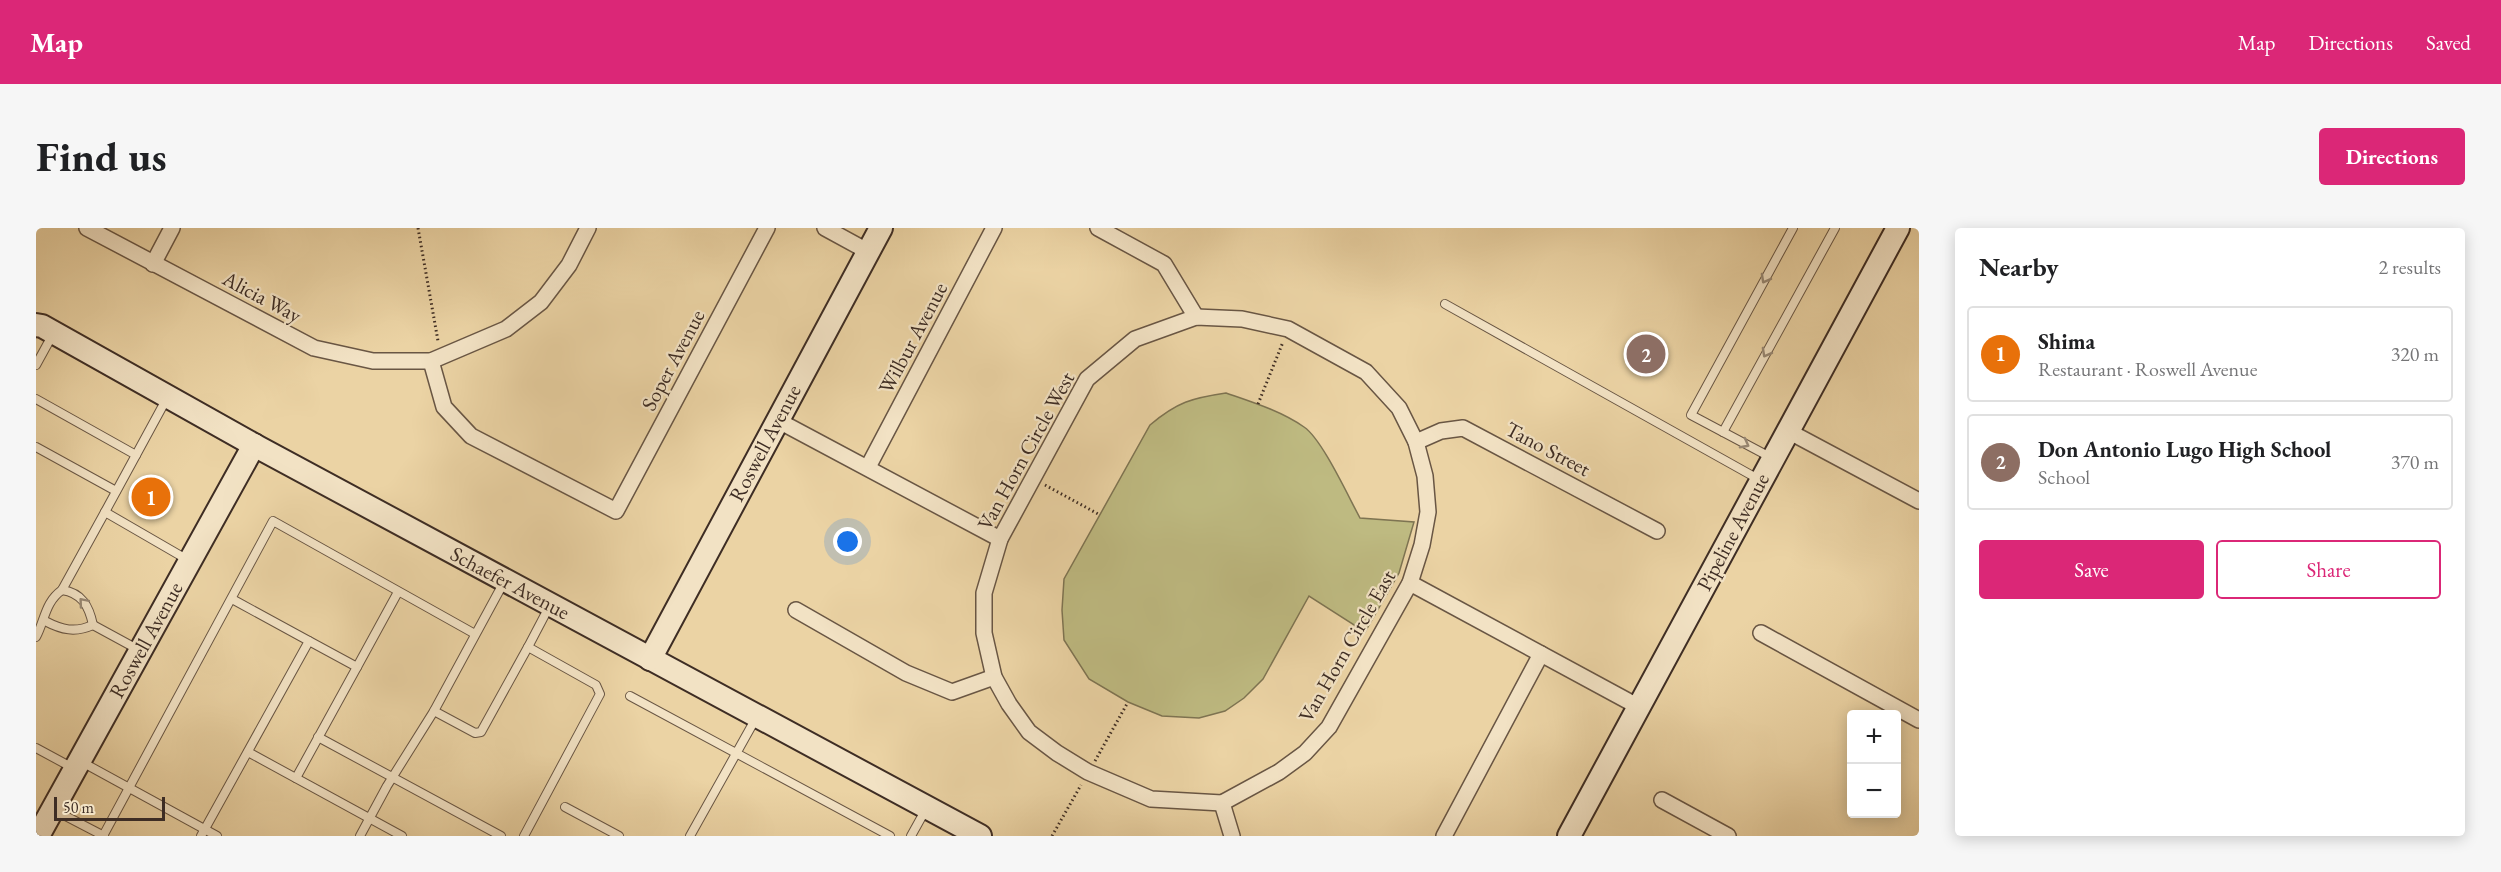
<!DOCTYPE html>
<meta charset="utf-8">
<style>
:root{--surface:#fff;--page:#f6f6f6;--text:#202124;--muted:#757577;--line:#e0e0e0;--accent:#db2777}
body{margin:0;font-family:"EB Garamond",serif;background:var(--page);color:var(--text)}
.controls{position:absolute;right:18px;bottom:18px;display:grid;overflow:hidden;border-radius:6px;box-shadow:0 3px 15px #0003}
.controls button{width:54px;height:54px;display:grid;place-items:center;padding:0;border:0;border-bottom:2px solid var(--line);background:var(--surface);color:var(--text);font:30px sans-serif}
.scale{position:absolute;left:18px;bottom:15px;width:111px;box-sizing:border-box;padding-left:6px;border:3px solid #3e2d24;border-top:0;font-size:16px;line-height:21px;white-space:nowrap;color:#3e2d24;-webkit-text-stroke:4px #f2e2c4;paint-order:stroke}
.you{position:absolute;left:812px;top:314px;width:21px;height:21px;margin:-15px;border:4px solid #fff;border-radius:50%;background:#1a73e8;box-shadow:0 0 0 9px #1a73e833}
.badge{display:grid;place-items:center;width:39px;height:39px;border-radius:50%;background:var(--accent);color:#fff;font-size:20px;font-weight:700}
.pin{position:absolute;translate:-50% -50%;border:3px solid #fff;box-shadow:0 2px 6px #0006}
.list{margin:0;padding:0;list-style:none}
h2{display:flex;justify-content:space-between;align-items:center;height:78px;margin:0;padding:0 24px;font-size:26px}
h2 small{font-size:20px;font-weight:400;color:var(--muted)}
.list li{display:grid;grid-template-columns:39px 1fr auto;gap:18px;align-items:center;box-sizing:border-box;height:96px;margin:0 12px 12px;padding:0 12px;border:2px solid var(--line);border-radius:6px}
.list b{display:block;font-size:22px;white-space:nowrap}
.list p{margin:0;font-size:20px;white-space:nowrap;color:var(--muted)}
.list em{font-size:20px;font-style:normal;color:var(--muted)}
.actions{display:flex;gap:12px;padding:18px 24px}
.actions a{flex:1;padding:14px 0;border:2px solid var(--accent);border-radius:6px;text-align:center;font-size:21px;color:var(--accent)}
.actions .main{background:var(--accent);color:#fff}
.map{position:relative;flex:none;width:1883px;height:608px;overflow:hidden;border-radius:6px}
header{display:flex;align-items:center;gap:36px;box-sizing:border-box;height:84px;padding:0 30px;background:var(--accent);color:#fff}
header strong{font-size:28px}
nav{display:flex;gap:33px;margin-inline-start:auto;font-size:21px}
.intro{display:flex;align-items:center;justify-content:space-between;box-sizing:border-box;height:144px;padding:0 36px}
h1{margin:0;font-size:42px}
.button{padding:15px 27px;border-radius:6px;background:var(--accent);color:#fff;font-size:21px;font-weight:700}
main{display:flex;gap:36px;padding:0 36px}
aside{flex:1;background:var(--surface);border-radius:6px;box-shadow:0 3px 15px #0003}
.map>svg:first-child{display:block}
</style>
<header>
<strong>Map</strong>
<nav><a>Map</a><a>Directions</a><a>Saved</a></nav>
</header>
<div class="intro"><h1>Find us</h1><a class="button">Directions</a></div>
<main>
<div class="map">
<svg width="1883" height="608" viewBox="0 0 1883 608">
<rect width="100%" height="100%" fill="#ebd3a4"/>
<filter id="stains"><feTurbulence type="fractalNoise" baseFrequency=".00333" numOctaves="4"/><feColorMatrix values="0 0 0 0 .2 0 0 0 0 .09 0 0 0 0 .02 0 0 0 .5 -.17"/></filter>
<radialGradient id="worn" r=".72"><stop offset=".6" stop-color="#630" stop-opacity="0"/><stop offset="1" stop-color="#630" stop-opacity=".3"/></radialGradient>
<path fill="#beba81" stroke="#7e7452" stroke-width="1.5" d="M 1190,165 C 1216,174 1245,183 1268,199 C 1286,211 1312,268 1324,290 L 1378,294 L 1363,345 L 1329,404 L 1273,368 L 1227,451 L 1208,470 L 1189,483 L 1163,490 L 1126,488 L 1092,474 L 1053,451 L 1028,412 L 1026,382 L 1028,351 L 1114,197 C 1141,174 1156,170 1190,165 Z"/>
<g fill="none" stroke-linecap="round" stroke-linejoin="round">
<defs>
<g id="lane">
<polyline points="1409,76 1724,252"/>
<polyline points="0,137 17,106"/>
<polyline points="0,171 100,227 69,284"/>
<polyline points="1687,204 1799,0"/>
<polyline points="0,219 80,263"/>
<polyline points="100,227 131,170"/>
<polyline points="1736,230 1655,187 1757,0"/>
<path d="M 26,362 C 46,365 53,378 57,397"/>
<path d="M 9,393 C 26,402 39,405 57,397"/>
<polyline points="57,397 103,422"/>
<path d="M 0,409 C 9,392 9,374 26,362 L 69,284 L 152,332"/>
<polyline points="273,413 321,439 362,364"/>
<polyline points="594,468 854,608"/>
<polyline points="398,483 439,505 445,504 492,419"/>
<polyline points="282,509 465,608"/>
<polyline points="0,520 37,540"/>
<polyline points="212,524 366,608"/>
<polyline points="44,533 181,608"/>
<polyline points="260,550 321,439"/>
<polyline points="529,579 583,608"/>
<polyline points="18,582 68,608"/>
<polyline points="67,608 237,293 439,406"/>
<polyline points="165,608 273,413 196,371"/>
<polyline points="324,608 351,558 398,483 468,354"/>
<polyline points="488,608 564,466 560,457 492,419 513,379"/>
<polyline points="654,608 720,490"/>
<polyline points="875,608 890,581"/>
</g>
<g id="street">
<polyline points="51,0 278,120 337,133 395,133 470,101 505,74 533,37 552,0"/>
<polyline points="789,0 833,24"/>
<polyline points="1062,0 1128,36 1160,89"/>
<polyline points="117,36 136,0"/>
<polygon points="1160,89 1206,91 1252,101 1330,144 1363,180 1380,214 1389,248 1392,284 1386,317 1374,355 1293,499 1269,525 1243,544 1186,575 1115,571 1052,544 1021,525 993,504 973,476 958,449 948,405 948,365 964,311 1051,151 1099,111"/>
<polyline points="395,133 408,179 435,208 580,283 731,0"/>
<polyline points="741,192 964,311"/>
<polyline points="1752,203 1883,273"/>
<polyline points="1380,214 1405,203 1427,200 1621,303"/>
<polyline points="832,239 958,0"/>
<polyline points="1374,355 1603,479"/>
<polyline points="760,382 870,445 916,464 958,449"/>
<polyline points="1725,405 1883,492"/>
<polyline points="1626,572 1692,608"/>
<polyline points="1186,575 1196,608"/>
<polyline points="1408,608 1505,426"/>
</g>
<g id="secondary">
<polyline points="0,97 6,98 218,217 944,608"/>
<polyline points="614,431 845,0"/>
<polyline points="2,608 218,217"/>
<polyline points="1533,608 1862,0"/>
</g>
</defs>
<use href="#lane" stroke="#695644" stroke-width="10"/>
<use href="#street" stroke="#695644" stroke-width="18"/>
<use href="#secondary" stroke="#3e2d24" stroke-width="26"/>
<g stroke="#3e2d24" stroke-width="3" stroke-dasharray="1.5 3" stroke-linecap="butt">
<polyline points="382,0 402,113"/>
<polyline points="1222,176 1247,114"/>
<polyline points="1009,257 1064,287"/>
<polyline points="1059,533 1092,474"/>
<polyline points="1016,608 1045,557"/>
</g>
<use href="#lane" stroke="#f2e2c4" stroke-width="8"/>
<use href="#street" stroke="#f2e2c4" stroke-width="15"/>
<use href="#secondary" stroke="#f2e2c4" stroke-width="22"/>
</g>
<defs><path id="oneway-chevron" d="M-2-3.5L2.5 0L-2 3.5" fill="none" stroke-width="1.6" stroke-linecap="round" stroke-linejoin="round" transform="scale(1.5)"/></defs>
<g stroke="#988874">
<use href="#oneway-chevron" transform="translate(1729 51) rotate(119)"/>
<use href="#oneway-chevron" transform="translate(1730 125) rotate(119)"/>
<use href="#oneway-chevron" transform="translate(1709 216) rotate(28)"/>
<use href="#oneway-chevron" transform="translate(47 374) rotate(-130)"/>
</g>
<g text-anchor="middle" stroke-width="4.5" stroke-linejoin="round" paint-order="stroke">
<g font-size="21" fill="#3e2d24" stroke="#f2e2c4">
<text transform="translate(226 69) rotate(28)" y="7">Alicia Way</text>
<text transform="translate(877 110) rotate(-62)" y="7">Wilbur Avenue</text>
<text transform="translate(637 132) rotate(-62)" y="7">Soper Avenue</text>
<text transform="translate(729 215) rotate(-62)" y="7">Roswell Avenue</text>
<text transform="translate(1512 221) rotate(28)" y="7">Tano Street</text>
<text transform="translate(990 223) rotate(-61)" y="7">Van Horn Circle West</text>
<text transform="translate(1697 304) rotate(-62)" y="7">Pipeline Avenue</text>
<text transform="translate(474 355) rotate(28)" y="7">Schaefer Avenue</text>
<text transform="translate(110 412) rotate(-61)" y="7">Roswell Avenue</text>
<text transform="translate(1311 418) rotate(-60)" y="7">Van Horn Circle East</text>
</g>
</g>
<rect width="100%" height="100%" filter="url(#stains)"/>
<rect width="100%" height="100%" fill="url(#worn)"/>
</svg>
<div class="controls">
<button>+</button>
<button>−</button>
</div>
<div class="scale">50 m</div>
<div class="you"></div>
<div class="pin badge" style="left:115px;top:269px;background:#e8710a">1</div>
<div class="pin badge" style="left:1610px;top:126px;background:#8d6e63">2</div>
</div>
<aside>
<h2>Nearby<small>2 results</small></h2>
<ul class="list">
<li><span class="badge" style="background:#e8710a">1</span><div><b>Shima</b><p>Restaurant · Roswell Avenue</p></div><em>320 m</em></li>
<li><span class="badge" style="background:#8d6e63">2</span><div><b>Don Antonio Lugo High School</b><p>School</p></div><em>370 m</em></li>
</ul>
<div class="actions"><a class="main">Save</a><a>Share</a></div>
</aside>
</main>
